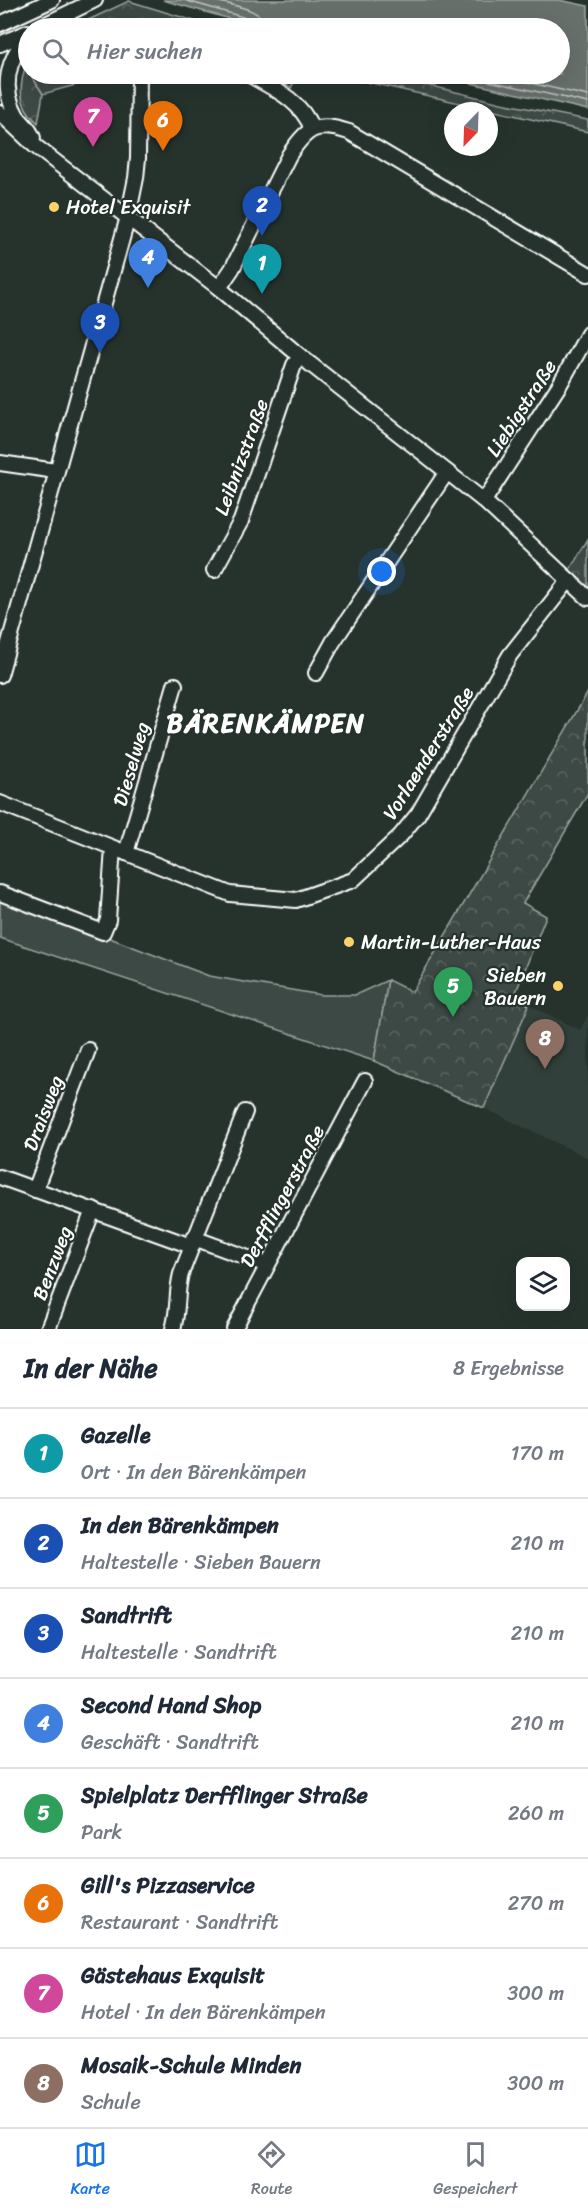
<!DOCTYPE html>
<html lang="de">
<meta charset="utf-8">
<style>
:root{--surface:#fff;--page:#f6f6f7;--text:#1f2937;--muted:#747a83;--line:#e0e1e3;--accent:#1a73e8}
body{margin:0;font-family:Sriracha,sans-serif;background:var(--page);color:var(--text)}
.controls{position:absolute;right:18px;bottom:18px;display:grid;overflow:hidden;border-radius:12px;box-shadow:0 6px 24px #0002}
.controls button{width:54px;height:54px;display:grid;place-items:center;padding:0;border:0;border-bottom:2px solid var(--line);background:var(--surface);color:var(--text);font:30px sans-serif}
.compass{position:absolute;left:444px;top:102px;width:54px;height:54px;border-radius:50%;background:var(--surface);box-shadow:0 6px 24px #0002;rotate:203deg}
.you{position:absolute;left:382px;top:572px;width:21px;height:21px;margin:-15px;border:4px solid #fff;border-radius:50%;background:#1a73e8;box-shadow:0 0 0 9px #1a73e833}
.badge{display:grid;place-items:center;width:39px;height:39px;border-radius:50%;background:var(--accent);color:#fff;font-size:20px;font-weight:700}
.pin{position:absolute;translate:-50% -50px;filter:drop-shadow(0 2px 3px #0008)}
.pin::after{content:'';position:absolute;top:32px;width:21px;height:18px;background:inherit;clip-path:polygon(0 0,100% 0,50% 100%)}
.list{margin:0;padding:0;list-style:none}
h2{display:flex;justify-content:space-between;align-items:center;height:78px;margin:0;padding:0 24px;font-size:26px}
h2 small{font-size:20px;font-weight:400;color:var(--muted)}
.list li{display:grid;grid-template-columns:39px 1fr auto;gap:18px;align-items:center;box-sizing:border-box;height:90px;padding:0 24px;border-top:2px solid var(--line)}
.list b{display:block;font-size:22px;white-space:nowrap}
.list p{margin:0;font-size:20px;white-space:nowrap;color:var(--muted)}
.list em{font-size:20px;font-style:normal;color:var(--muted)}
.icon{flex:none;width:33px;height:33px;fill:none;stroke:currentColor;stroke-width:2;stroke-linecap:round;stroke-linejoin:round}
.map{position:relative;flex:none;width:588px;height:1329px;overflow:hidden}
.search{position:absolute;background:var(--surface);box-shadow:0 6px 24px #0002;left:18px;right:18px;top:18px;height:66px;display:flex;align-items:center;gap:15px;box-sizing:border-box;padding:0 21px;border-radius:33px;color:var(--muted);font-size:22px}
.sheet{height:798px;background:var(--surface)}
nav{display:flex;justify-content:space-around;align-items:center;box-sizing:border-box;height:84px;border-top:2px solid var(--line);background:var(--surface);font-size:16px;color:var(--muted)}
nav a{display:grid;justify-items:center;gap:3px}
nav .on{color:var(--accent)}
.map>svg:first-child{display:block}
</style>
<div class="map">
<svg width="588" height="1329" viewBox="0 0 588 1329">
<defs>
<pattern id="forest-crowns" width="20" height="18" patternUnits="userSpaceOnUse" patternTransform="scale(1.5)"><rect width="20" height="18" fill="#3e4944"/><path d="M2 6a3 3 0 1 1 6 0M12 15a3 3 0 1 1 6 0" fill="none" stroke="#5b6460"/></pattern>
</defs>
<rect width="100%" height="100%" fill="#26332d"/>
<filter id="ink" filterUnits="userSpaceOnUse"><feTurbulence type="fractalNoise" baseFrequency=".0167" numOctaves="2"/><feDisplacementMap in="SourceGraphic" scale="12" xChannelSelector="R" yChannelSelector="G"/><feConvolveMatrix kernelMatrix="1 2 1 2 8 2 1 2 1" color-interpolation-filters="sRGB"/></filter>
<g filter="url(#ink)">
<polygon fill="#333f3a" points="529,1005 580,1030 588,1015 588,1158 484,1108"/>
<g fill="#3e4944" stroke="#9ea4a2" stroke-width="1.5">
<polygon points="33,74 116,74 43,94 32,77"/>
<polygon points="0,896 209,976 321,995 355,995 388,980 374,1061 0,938"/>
</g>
<g fill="url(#forest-crowns)" stroke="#9ea4a2" stroke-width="1.5">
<polygon points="129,1 217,28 71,28"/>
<path d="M 28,59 L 28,74 L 33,74 L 32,77 L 43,94 L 38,123 C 16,104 19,83 28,59 Z"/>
<polygon points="266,74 298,74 291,88"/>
<polygon points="332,74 382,74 501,103 588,120 588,132"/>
<polygon points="588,539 588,588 569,571"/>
<polygon points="588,692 588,793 523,903 546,916 514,997 529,1005 484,1108 374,1061 388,980 412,992"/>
</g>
<polygon fill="#67706c" stroke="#a4a9a7" stroke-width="1.5" points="163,0 559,0 588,6 588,110 432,74 560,74 560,28 262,28"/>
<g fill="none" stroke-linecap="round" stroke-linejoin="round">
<g stroke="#c2c6c4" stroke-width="1.5">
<polyline points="184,0 253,20 257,23 258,28"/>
<path d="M 211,0 C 228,5 264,7 266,28"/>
<polyline points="458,74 588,103"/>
<polyline points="491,74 588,96"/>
</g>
<defs>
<g id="minor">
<polyline points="0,24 52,0"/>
<polyline points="38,28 95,0"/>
<path d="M 28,35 C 8,59 0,87 17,116 C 23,124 30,128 33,138"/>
<polyline points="0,44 28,32"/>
<path d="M 248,74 C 273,88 301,100 312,129"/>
<polyline points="0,113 35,146 219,288 300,356 484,501 588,598"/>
<path d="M 219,288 L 232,269 L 289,155 C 307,128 316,121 349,132 L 588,274"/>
<polyline points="0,463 56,471"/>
<polyline points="484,501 560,384 588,334"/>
<polyline points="214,570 241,521 294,365 300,356"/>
<polyline points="316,673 333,642 447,472"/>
<polyline points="0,675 128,217 136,178 138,158 139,74"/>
<polyline points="0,803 230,894 296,900 353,880 401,835 418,814 510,655 569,580"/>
<polyline points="126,853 175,685"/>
<polyline points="0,893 103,932 108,920 113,848"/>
<polyline points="0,1177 191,1246"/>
<polyline points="35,1190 88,1050"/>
<polyline points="194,1238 267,1265"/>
<polyline points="48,1329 93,1210"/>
<path d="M 173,1329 C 179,1310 176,1292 181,1274 L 245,1112"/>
<polyline points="234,1329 365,1081"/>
</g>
</defs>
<use href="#minor" stroke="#fff" stroke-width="18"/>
<use href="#minor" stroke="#26332d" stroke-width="14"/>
</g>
</g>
<g fill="#ffd166" stroke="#26332d" stroke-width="2">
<circle cx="54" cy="207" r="6"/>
<circle cx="349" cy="942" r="6"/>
<circle cx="558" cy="986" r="6"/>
</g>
<g text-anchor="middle" stroke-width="4.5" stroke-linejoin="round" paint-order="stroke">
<g font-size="20" fill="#fff" stroke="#26332d" text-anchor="start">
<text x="66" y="214">Hotel Exquisit</text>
<text x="361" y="949">Martin-Luther-Haus</text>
<text x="546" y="982" text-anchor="end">Sieben<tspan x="546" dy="23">Bauern</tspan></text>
</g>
<g font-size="20" fill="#fff" stroke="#26332d">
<text transform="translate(521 408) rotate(-57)" y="7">Liebigstraße</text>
<text transform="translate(241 457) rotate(-70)" y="7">Leibnizstraße</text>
<text transform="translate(428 753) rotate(-58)" y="7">Vorlaenderstraße</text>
<text transform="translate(131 764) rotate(-74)" y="7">Dieselweg</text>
<text transform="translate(43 1113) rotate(-69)" y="7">Draisweg</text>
<text transform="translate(282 1196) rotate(-62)" y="7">Derfflingerstraße</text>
<text transform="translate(52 1263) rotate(-69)" y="7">Benzweg</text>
</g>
<g font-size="26" font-weight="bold" letter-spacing="1.5" fill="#fff" stroke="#26332d">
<text x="266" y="732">BÄRENKÄMPEN</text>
</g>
</g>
</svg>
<div class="controls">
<button><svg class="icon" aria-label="layers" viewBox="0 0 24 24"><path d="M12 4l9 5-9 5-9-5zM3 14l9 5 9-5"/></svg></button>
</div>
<svg class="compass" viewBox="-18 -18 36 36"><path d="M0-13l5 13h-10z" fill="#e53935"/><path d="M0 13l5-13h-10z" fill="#747a83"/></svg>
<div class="you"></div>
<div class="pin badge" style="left:262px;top:294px;background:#0f9aa8">1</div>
<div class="pin badge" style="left:262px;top:236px;background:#1a4fb4">2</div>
<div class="pin badge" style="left:100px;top:353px;background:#1a4fb4">3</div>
<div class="pin badge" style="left:148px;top:288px;background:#3f7fe0">4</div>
<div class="pin badge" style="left:453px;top:1017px;background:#2e9e5b">5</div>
<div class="pin badge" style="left:163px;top:151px;background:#e8710a">6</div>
<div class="pin badge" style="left:93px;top:147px;background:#d1479c">7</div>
<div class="pin badge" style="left:545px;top:1069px;background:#8d6e63">8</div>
<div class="search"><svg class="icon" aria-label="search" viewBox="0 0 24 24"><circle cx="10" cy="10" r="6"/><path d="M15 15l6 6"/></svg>Hier suchen</div>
</div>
<section class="sheet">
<h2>In der Nähe<small>8 Ergebnisse</small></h2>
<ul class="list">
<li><span class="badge" style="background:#0f9aa8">1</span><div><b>Gazelle</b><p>Ort · In den Bärenkämpen</p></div><em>170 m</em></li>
<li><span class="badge" style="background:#1a4fb4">2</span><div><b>In den Bärenkämpen</b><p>Haltestelle · Sieben Bauern</p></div><em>210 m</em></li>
<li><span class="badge" style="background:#1a4fb4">3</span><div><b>Sandtrift</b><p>Haltestelle · Sandtrift</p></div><em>210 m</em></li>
<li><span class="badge" style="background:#3f7fe0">4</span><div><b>Second Hand Shop</b><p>Geschäft · Sandtrift</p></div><em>210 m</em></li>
<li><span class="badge" style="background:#2e9e5b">5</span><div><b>Spielplatz Derfflinger Straße</b><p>Park</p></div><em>260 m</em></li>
<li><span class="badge" style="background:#e8710a">6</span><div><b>Gill's Pizzaservice</b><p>Restaurant · Sandtrift</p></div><em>270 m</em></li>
<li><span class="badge" style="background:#d1479c">7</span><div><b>Gästehaus Exquisit</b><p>Hotel · In den Bärenkämpen</p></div><em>300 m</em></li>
<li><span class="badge" style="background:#8d6e63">8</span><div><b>Mosaik-Schule Minden</b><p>Schule</p></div><em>300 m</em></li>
</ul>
</section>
<nav>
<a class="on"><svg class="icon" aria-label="map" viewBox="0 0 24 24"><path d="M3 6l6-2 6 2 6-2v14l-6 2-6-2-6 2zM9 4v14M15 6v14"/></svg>Karte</a>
<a><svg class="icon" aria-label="directions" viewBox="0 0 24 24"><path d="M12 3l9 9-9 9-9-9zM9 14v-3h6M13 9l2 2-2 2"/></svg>Route</a>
<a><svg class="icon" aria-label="saved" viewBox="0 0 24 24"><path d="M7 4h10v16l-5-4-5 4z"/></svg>Gespeichert</a>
</nav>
